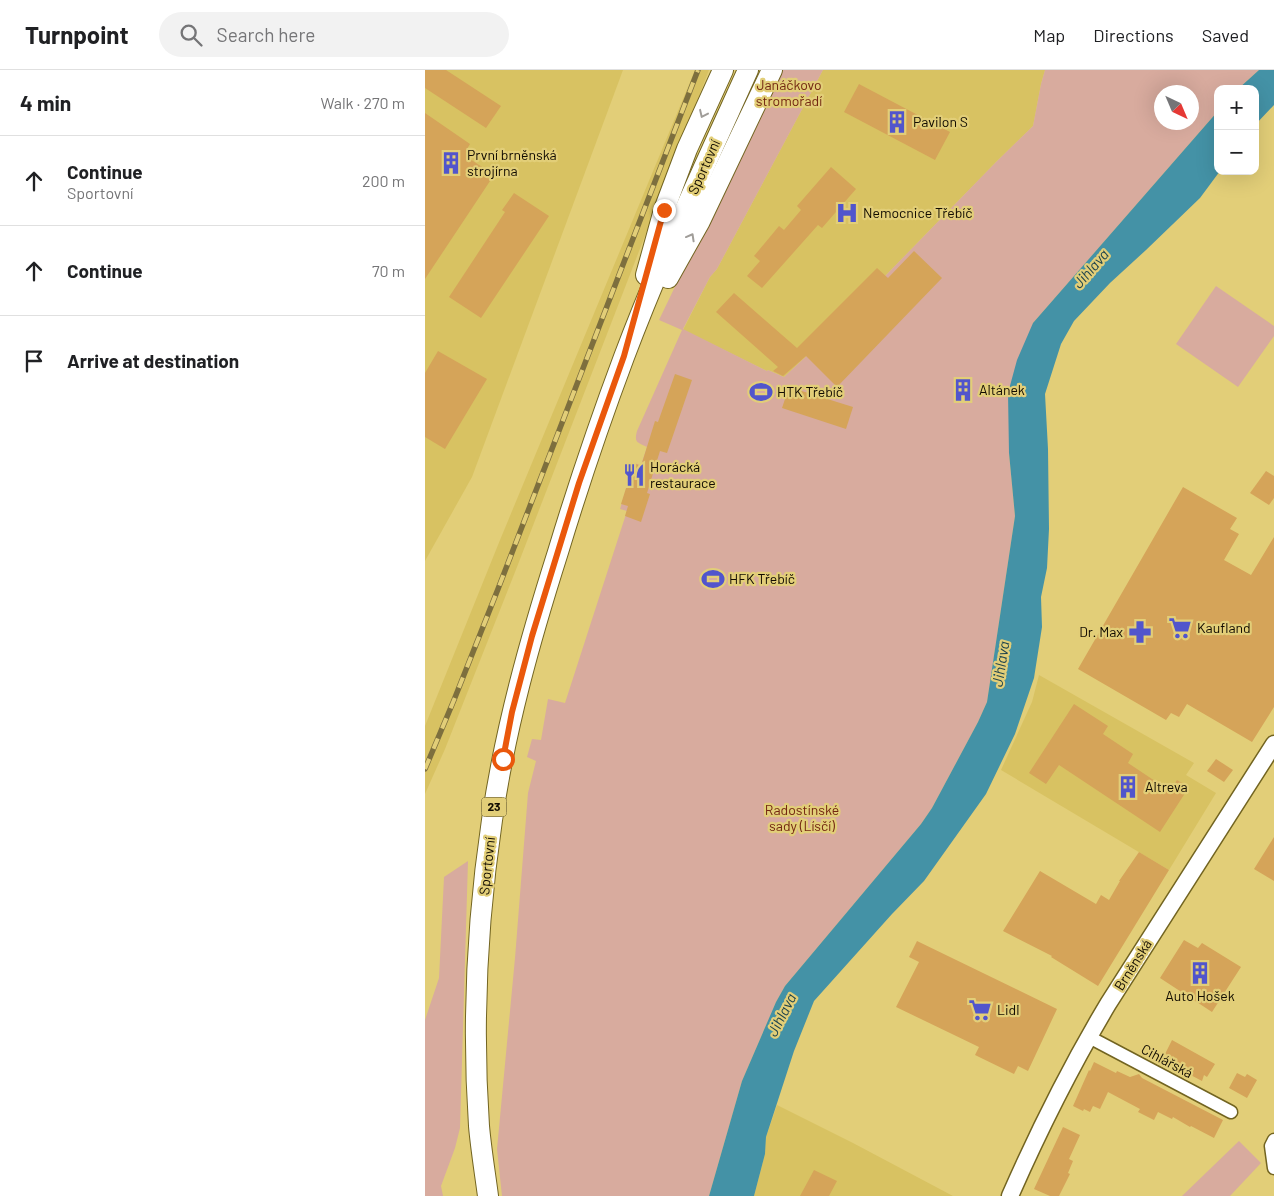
<!DOCTYPE html>
<meta charset="utf-8">
<style>
:root{--surface:#fff;--page:#f2f2f2;--text:#202124;--muted:#757577;--line:#e0e0e0}
body{margin:0;font-family:Barlow,sans-serif;background:var(--page);color:var(--text)}
.controls{position:absolute;right:15px;top:15px;display:grid;overflow:hidden;border-radius:10px;box-shadow:0 5px 20px #0002}
.controls button{width:45px;height:45px;display:grid;place-items:center;padding:0;border:0;border-bottom:1px solid var(--line);background:var(--surface);color:var(--text);font:25px sans-serif}
.compass{position:absolute;left:729px;top:15px;width:45px;height:45px;border-radius:50%;background:var(--surface);box-shadow:0 5px 20px #0002;rotate:136deg}
.stop{position:absolute;width:15px;height:15px;margin:-11px;border:4px solid #ea580c;border-radius:50%;background:#fff}
.stop.end{background:#ea580c;border-color:#fff;box-shadow:0 1px 5px #0008}
.list{margin:0;padding:0;list-style:none}
h2{display:flex;justify-content:space-between;align-items:center;height:65px;margin:0;padding:0 20px;font-size:21px}
h2 small{font-size:16px;font-weight:400;color:var(--muted)}
.list li{display:grid;grid-template-columns:32px 1fr auto;gap:15px;align-items:center;box-sizing:border-box;height:90px;padding:0 20px;border-top:1px solid var(--line)}
.list b{display:block;font-size:19px;white-space:nowrap}
.list p{margin:0;font-size:16px;white-space:nowrap;color:var(--muted)}
.list em{font-size:16px;font-style:normal;color:var(--muted)}
.icon{flex:none;width:28px;height:28px;fill:none;stroke:currentColor;stroke-width:2;stroke-linecap:round;stroke-linejoin:round}
.map{position:relative;flex:none;width:849px;height:1126px;overflow:hidden}
header{display:flex;align-items:center;gap:30px;box-sizing:border-box;height:70px;padding:0 25px;background:var(--surface);border-bottom:1px solid var(--line)}
header strong{font-size:24px}
nav{display:flex;gap:28px;margin-inline-start:auto;font-size:18px}
.search{width:350px;height:45px;background:var(--page);display:flex;align-items:center;gap:12px;box-sizing:border-box;padding:0 18px;border-radius:28px;color:var(--muted);font-size:19px}
main{display:flex}
aside{flex:1;background:var(--surface)}
.map>svg:first-child{display:block}
</style>
<header>
<strong>Turnpoint</strong>
<div class="search"><svg class="icon" aria-label="search" viewBox="0 0 24 24"><circle cx="10" cy="10" r="6"/><path d="M15 15l6 6"/></svg>Search here</div>
<nav><a>Map</a><a>Directions</a><a>Saved</a></nav>
</header>
<main>
<aside>
<h2>4 min<small>Walk · 270 m</small></h2>
<ul class="list">
<li><svg class="icon" aria-label="ahead" viewBox="0 0 24 24"><path d="M12 20V5M6 11l6-6 6 6"/></svg><div><b>Continue</b><p>Sportovní</p></div><em>200 m</em></li>
<li><svg class="icon" aria-label="ahead" viewBox="0 0 24 24"><path d="M12 20V5M6 11l6-6 6 6"/></svg><div><b>Continue</b></div><em>70 m</em></li>
<li><svg class="icon" aria-label="arrive" viewBox="0 0 24 24"><path d="M6 21V4h12l-3 4 3 4H6"/></svg><div><b>Arrive at destination</b></div></li>
</ul>
</aside>
<div class="map">
<svg width="849" height="1126" viewBox="0 0 849 1126">
<rect width="100%" height="100%" fill="#e2ce78"/>
<g fill="#d8c262">
<polygon points="0,0 198,0 47,407 0,491"/>
<polygon points="270,0 284,0 92,497 20,679 0,724 0,656 75,470"/>
<polygon points="398,0 620,0 616,14 608,56 571,92 391,277 359,307 343,300 342,301 258,260 285,207 292,199"/>
<polygon points="614,605 769,693 761,705 791,723 744,800 576,700 607,632"/>
<polygon points="352,1035 428,1073 528,1126 329,1126 340,1084 341,1067"/>
</g>
<g fill="#d8ab9e" fill-rule="evenodd">
<path d="M 354,0 L 398,0 L 292,199 L 285,207 L 258,259 L 342,301 L 343,300 L 359,307 L 391,277 L 571,92 L 608,56 L 616,14 L 620,0 L 834,0 L 813,19 L 793,19 L 793,41 L 608,253 L 584,383 L 590,446 L 562,632 L 553,652 L 507,738 L 496,754 L 360,916 L 351,932 L 317,1011 L 284,1126 L 77,1126 L 72,1079 L 90,888 L 103,723 L 111,691 L 102,687 L 107,669 L 116,670 L 123,629 L 140,633 L 202,441 L 195,439 L 209,393 L 216,395 L 222,377 C 212,372 209,373 212,361 L 257,260 L 234,250 ZM 736,22 L 766,22 L 766,52 L 736,52 Z"/>
<polygon points="791,216 849,256 849,266 813,317 751,274"/>
<polygon points="43,791 35,1058 30,1078 16,1116 18,1126 0,1126 0,950 14,908 19,807"/>
<polygon points="814,1071 836,1093 805,1126 757,1126"/>
</g>
<g fill="#4492a6">
<polygon points="834,0 849,0 849,35 830,55 830,19 813,19"/>
<polygon points="793,41 793,101 795,101 775,128 721,180 685,213 649,251 636,274 620,324 623,379 624,459 622,498 616,527 617,557 609,608 590,664 561,724 499,811 467,844 389,931 369,981 341,1067 340,1084 329,1126 284,1126 317,1011 351,932 360,916 496,754 507,738 553,652 562,632 590,446 584,383 583,323 592,290 608,253"/>
</g>
<g fill="#d5a459">
<polygon points="0,0 21,0 76,36 61,58 0,18"/>
<polygon points="434,14 525,62 510,90 419,42"/>
<polygon points="0,43 45,74 42,79 46,81 42,87 69,105 0,209"/>
<polygon points="406,97 431,119 397,158 393,155 337,218 322,206 335,191 329,186 354,156 359,160 376,140 372,136"/>
<polygon points="89,123 124,146 56,248 24,227 80,142 77,140"/>
<polygon points="489,181 517,208 412,317 381,286 358,306 348,301 353,297 291,242 309,223 372,278 452,198 463,208"/>
<polygon points="13,281 62,309 20,379 0,367 0,303"/>
<polygon points="250,304 267,310 242,383 235,381 222,423 225,424 216,452 200,446 203,436 196,434 209,393 216,396 230,351 233,352"/>
<polygon points="364,317 428,337 421,359 357,338"/>
<polygon points="841,401 849,406 849,428 844,435 825,423"/>
<polygon points="758,417 812,448 805,459 814,464 799,490 826,505 849,467 849,637 827,672 762,634 754,647 746,643 741,650 653,599"/>
<polygon points="649,634 683,656 678,664 708,684 703,693 745,721 752,710 764,717 735,762 634,695 621,714 604,703"/>
<polygon points="791,689 808,700 799,712 782,701"/>
<polygon points="849,767 849,811 829,799"/>
<polygon points="714,782 744,800 673,916 626,887 627,886 578,861 615,801 671,834 676,825 684,830 695,811 694,811"/>
<polygon points="759,870 773,878 777,873 816,897 787,942 735,908"/>
<polygon points="492,871 632,939 603,1001 593,996 589,1004 550,985 554,977 471,937 494,892 484,887"/>
<polygon points="747,970 790,994 782,1007 779,1005 777,1011 741,992 744,986 740,984"/>
<polygon points="669,992 691,1003 692,1001 705,1007 714,1004 717,1008 798,1050 789,1068 766,1056 765,1057 748,1047 747,1049 733,1042 729,1050 713,1042 715,1039 683,1022 675,1039 668,1036 665,1042 659,1039 658,1041 648,1036 664,1000 665,1001"/>
<polygon points="812,1003 820,1007 822,1004 832,1010 822,1028 804,1018"/>
<polygon points="638,1057 655,1065 644,1089 648,1091 643,1103 645,1104 634,1126 625,1126 609,1119"/>
<polygon points="389,1100 412,1111 404,1126 375,1126"/>
</g>
<g fill="none" stroke-linecap="round" stroke-linejoin="round">
<defs>
<g id="minor">
<polyline points="664,967 806,1042"/>
<polyline points="849,1070 846,1076 849,1098"/>
</g>
<path id="tertiary" d="M 585,1126 C 614,1060 646,996 683,934 L 849,674"/>
<g id="primary">
<polyline points="221,205 239,140 262,79 298,0"/>
<polyline points="243,208 275,151 347,0"/>
<path d="M 63,1126 C 60,1103 56,1079 54,1056 C 47,954 52,851 67,750 C 80,659 105,570 133,482 C 153,416 175,351 199,287 C 236,189 280,95 323,0"/>
</g>
</defs>
<use href="#minor" stroke="#726421" stroke-width="15"/>
<use href="#tertiary" stroke="#726421" stroke-width="19"/>
<use href="#primary" stroke="#726421" stroke-width="22"/>
<use href="#minor" stroke="#fff" stroke-width="12"/>
<use href="#tertiary" stroke="#fff" stroke-width="16"/>
<use href="#primary" stroke="#fff" stroke-width="20"/>
<defs>
<polyline id="rail" points="0,699 29,630 73,519 273,0"/>
</defs>
<use href="#rail" stroke="#7d6f3e" stroke-width="5.5"/>
<use href="#rail" stroke="#e2ce78" stroke-width="4" stroke-dasharray="11" stroke-linecap="butt"/>
</g>
<defs><path id="oneway-chevron" d="M-2-3.5L2.5 0L-2 3.5" fill="none" stroke-width="1.6" stroke-linecap="round" stroke-linejoin="round" transform="scale(1.25)"/></defs>
<g stroke="#a09d99">
<use href="#oneway-chevron" transform="translate(278 44) rotate(115)"/>
<use href="#oneway-chevron" transform="translate(266 167) rotate(-61)"/>
</g>
<g fill="none" stroke-linecap="round" stroke-linejoin="round">
<polyline stroke="#ea580c" stroke-width="6" points="78,689 87,642 107,566 154,413 199,286 239,140"/>
</g>
<defs>
<symbol id="building-bare" viewBox="-9 -9 18 18"><path d="M-4-6H4V6H1V3H-1V6H-4ZM-2.5-4.3h1.7v1.8h-1.7ZM.8-4.3h1.7v1.8H.8ZM-2.5-1h1.7V.8h-1.7ZM.8-1h1.7V.8H.8Z" fill="#5155cc" stroke="#e2ce78" stroke-width="2.5" paint-order="stroke"/></symbol>
<symbol id="hospital-bare" viewBox="-9 -9 18 18"><path d="M-5-5h3v3.5h4V-5h3V5h-3V1.5h-4V5h-3Z" fill="#5155cc" stroke="#e2ce78" stroke-width="2.5" paint-order="stroke"/></symbol>
<symbol id="stadium-bare" viewBox="-9 -9 18 18"><path d="M0-5a6.5 5 0 1 0 0 10a6.5 5 0 1 0 0-10ZM-3.5-1.8h7v3.6h-7Z" fill="#5155cc" stroke="#e2ce78" stroke-width="2.5" paint-order="stroke"/></symbol>
<symbol id="restaurant-bare" viewBox="-9 -9 18 18"><path d="M-5-6h1v4h1v-4h1v4h1v-4h1v5L-1.5 .5V6h-2V.5L-5-1ZM5-6V6H3V1.5H1.5Q1.5-4 5-6Z" fill="#5155cc" stroke="#e2ce78" stroke-width="2.5" paint-order="stroke"/></symbol>
<symbol id="supermarket-bare" viewBox="-9 -9 18 18"><path d="M-6-5.5h2.5l.6 2H6L4.5 2H-2.5L-4.4-4H-6ZM-1.5 3.2a1.3 1.3 0 1 0 .1 0ZM3 3.2a1.3 1.3 0 1 0 .1 0Z" fill="#5155cc" stroke="#e2ce78" stroke-width="2.5" paint-order="stroke"/></symbol>
<symbol id="pharmacy-bare" viewBox="-9 -9 18 18"><path d="M-2-6h4v4h4v4h-4v4h-4v-4h-4v-4h4Z" fill="#5155cc" stroke="#e2ce78" stroke-width="2.5" paint-order="stroke"/></symbol>
</defs>
<g fill-rule="evenodd">
<use href="#building-bare" x="456" y="36" width="32" height="32"/>
<use href="#building-bare" x="10" y="77" width="32" height="32"/>
<use href="#hospital-bare" x="406" y="127" width="32" height="32"/>
<use href="#building-bare" x="522" y="304" width="32" height="32"/>
<use href="#stadium-bare" x="320" y="306" width="32" height="32"/>
<use href="#restaurant-bare" x="193" y="389" width="32" height="32"/>
<use href="#stadium-bare" x="272" y="493" width="32" height="32"/>
<use href="#supermarket-bare" x="739" y="542" width="32" height="32"/>
<use href="#pharmacy-bare" x="699" y="546" width="32" height="32"/>
<use href="#building-bare" x="687" y="701" width="32" height="32"/>
<use href="#building-bare" x="759" y="887" width="32" height="32"/>
<use href="#supermarket-bare" x="539" y="924" width="32" height="32"/>
</g>
<g text-anchor="middle" stroke-width="4.5" stroke-linejoin="round" paint-order="stroke">
<rect fill="#e2ce78" stroke="#504624" stroke-width="1" x="56.5" y="727.5" width="25" height="19" rx="4"/>
<g font-size="12" font-weight="bold" fill="#110b00">
<text x="69" y="741">23</text>
</g>
<g font-size="14" fill="#732711" stroke="#e2ce78">
<text x="364" y="20">Janáčkovo<tspan x="364" dy="16">stromořadí</tspan></text>
<text x="377" y="745">Radostínské<tspan x="377" dy="16">sady (Lísčí)</tspan></text>
</g>
<g font-size="14" fill="#110b00" stroke="#e2ce78" text-anchor="start">
<text x="488" y="57">Pavilon S</text>
<text x="42" y="90">První brněnská<tspan x="42" dy="16">strojírna</tspan></text>
<text x="438" y="148">Nemocnice Třebíč</text>
<text x="554" y="325">Altánek</text>
<text x="352" y="327">HTK Třebíč</text>
<text x="225" y="402">Horácká<tspan x="225" dy="16">restaurace</tspan></text>
<text x="304" y="514">HFK Třebíč</text>
<text x="772" y="563">Kaufland</text>
<text x="698" y="567" text-anchor="end">Dr. Max</text>
<text x="720" y="722">Altreva</text>
<text x="775" y="931" text-anchor="middle">Auto Hošek</text>
<text x="572" y="945">Lidl</text>
</g>
<g font-size="14" fill="#110b00" stroke="#e2ce78">
<text transform="translate(279 97) rotate(-66)" y="5">Sportovní</text>
<text transform="translate(62 796) rotate(-84)" y="5">Sportovní</text>
<text transform="translate(708 895) rotate(-58)" y="5">Brněnská</text>
<text transform="translate(742 991) rotate(28)" y="5">Cihlářská</text>
</g>
<g font-size="15" font-style="italic" fill="#1f444d" stroke="#e2ce78">
<text transform="translate(666 199) rotate(-49)" y="5">Jihlava</text>
<text transform="translate(576 594) rotate(-81)" y="5">Jihlava</text>
<text transform="translate(357 945) rotate(-63)" y="5">Jihlava</text>
</g>
</g>
</svg>
<div class="controls">
<button>+</button>
<button>−</button>
</div>
<svg class="compass" viewBox="-18 -18 36 36"><path d="M0-13l5 13h-10z" fill="#e53935"/><path d="M0 13l5-13h-10z" fill="#757577"/></svg>
<div class="stop" style="left:78px;top:689px"></div>
<div class="stop end" style="left:239px;top:140px"></div>
</div>
</main>
